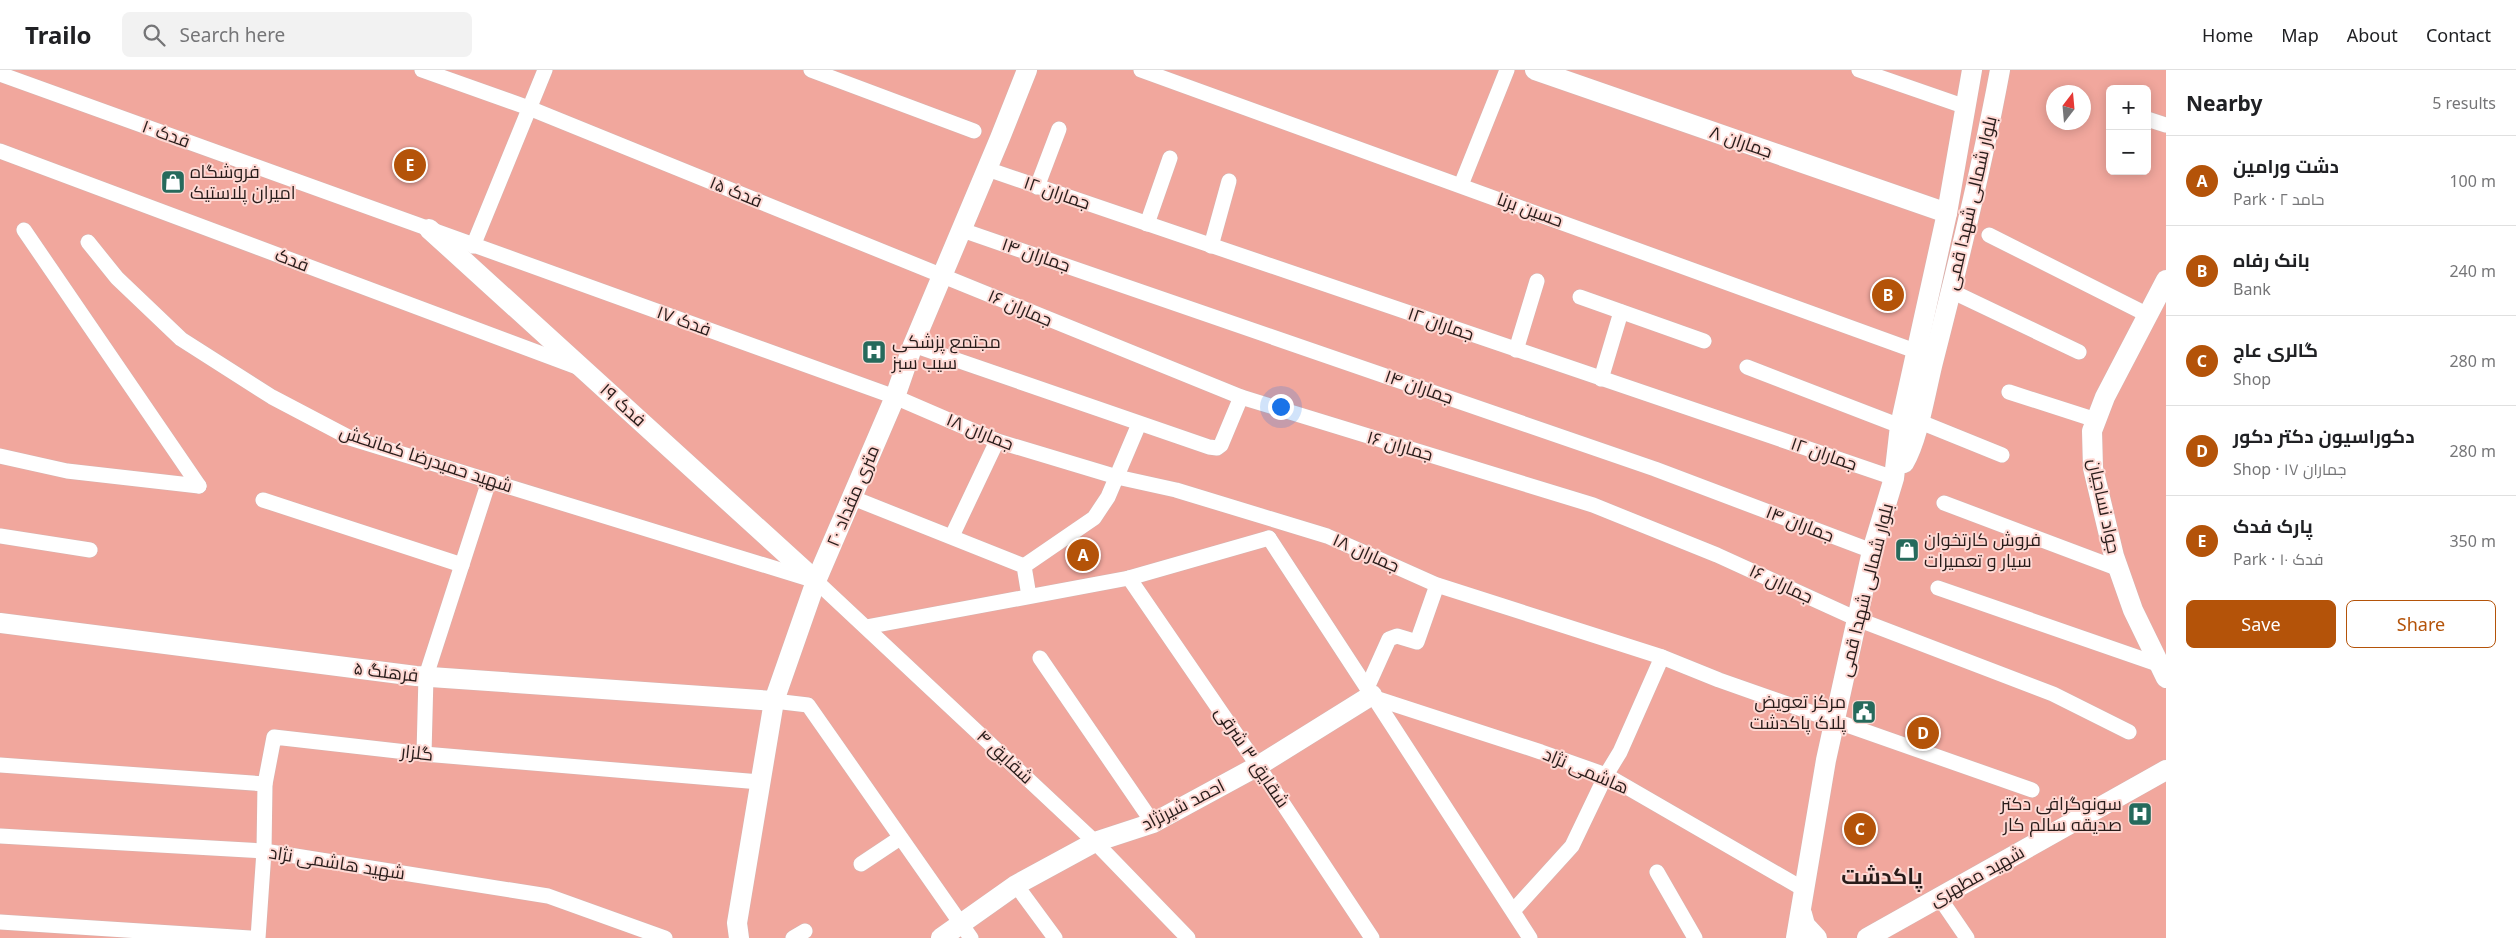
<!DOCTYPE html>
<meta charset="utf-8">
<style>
:root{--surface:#fff;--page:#f2f2f2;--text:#202124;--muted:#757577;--line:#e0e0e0;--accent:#b45309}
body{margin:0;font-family:"Noto Sans",Cairo,sans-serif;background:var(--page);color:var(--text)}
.controls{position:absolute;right:15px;top:15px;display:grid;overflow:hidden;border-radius:8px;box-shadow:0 2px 12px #0003}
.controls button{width:45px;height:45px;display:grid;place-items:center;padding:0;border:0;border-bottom:1px solid var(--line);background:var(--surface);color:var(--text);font:25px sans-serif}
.compass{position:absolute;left:2046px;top:15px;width:45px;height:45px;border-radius:50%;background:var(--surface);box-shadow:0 2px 12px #0003;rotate:16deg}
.you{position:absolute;left:1280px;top:336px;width:18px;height:18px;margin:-12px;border:4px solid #fff;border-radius:50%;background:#1a73e8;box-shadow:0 0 0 8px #1a73e833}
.badge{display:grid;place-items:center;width:32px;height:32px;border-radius:50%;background:var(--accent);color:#fff;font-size:16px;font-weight:700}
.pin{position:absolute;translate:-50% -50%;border:2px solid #fff;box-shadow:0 1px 5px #0006}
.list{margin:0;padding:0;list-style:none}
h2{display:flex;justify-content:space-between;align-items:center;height:65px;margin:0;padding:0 20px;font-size:21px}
h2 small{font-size:16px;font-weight:400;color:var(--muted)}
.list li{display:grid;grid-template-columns:32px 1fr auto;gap:15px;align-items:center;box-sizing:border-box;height:90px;padding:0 20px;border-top:1px solid var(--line)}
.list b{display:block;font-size:19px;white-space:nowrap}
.list p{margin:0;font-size:16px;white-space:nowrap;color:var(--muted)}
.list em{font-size:16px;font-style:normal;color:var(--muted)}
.actions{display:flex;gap:10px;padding:15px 20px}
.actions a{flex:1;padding:11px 0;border:1px solid var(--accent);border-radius:8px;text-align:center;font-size:18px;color:var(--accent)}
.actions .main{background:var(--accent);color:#fff}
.icon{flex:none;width:28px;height:28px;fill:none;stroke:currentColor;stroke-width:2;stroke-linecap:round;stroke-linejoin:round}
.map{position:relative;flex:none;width:2166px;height:868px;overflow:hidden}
header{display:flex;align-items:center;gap:30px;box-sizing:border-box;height:70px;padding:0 25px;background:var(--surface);border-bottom:1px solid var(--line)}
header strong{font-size:24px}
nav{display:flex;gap:28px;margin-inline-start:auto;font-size:18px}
.search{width:350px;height:45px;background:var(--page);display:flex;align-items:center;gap:12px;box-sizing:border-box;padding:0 18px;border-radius:8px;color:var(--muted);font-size:19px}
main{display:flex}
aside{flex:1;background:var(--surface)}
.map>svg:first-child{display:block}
</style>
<header>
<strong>Trailo</strong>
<div class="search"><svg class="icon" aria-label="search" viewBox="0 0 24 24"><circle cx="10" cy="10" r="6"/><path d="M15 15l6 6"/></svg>Search here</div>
<nav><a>Home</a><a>Map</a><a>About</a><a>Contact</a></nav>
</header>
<main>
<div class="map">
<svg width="2166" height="868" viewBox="0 0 2166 868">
<rect width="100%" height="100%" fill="#fed9d4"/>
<path fill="#f1a79d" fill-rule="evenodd" d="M 0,0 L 2166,0 L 2166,868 L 0,868 ZM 2110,19 L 2147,19 L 2147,101 L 2110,101 ZM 2054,22 L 2084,22 L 2084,52 L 2054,52 Z"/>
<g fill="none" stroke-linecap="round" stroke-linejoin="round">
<defs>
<g id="street">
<polyline points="422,0 529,38 1241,327 1593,435 1717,485 1857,549 2053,624 2129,662"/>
<polyline points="811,0 974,61"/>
<polyline points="1141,0 1918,282"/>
<polyline points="1859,0 1966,37"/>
<polyline points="0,4 895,327 997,371 1117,407 1176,420 1327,466 1437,515 1662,587 1719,610 2032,720"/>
<polyline points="2147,49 2166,55"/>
<polyline points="0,81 577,297"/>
<polyline points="987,99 1894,408"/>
<polyline points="1461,115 1507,0"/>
<polyline points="1037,117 1059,59"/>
<polyline points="1147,154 1170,88"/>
<polyline points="24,160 199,416"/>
<polyline points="962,160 1655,399 1872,481"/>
<polyline points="1989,165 2148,245"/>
<polyline points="88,172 117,208 181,269 272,327 350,368 816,511 1095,772 1188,868"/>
<polyline points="473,176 545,0"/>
<polyline points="1211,176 1229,111"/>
<polyline points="1951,221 2079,282"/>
<polyline points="1580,227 1704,271"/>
<polyline points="913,275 1209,377 1217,378 1221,375 1241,327"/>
<polyline points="1516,280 1537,211"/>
<polyline points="1747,297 1900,356"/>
<polyline points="1601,309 1621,242"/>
<polyline points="2009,322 2096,350"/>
<polyline points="1918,351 2002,385"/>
<polyline points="0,386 67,401 199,416"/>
<polyline points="853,428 1024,496 1029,526"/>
<polyline points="263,430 462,495"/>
<polyline points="1944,433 2119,499"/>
<polyline points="0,466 90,480"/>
<polyline points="952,466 997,371"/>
<polyline points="1269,468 1367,618"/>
<polyline points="1024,496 1094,448 1108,427 1139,354"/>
<polyline points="1129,508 1258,696 1372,868"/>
<polyline points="1938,518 2160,595"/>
<polyline points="866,557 1129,508 1269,468"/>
<polyline points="1040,588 1153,753"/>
<polyline points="1367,618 1389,569 1397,566 1417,572 1437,515"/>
<polyline points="1373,626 1530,868"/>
<polyline points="1378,629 1541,682 1606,705 1805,820"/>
<polyline points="774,631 808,635 971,868"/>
<polyline points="424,684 426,606 489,411"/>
<polyline points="0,695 265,714"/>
<polyline points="0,766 264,781 548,826 665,868"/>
<polyline points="861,794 900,768"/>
<polyline points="1657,802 1695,868"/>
<polyline points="1016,815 1055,868"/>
<polyline points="1939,827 1967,868"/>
<polyline points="1513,841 1572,776 1606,705 1620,682 1662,587"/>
<polyline points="0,852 250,868"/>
<polyline points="258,868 264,781 265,714 274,667 424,684 760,712"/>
<polyline points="793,868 805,861"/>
</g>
<g id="secondary">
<polyline points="1535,0 1947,143"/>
<polyline points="429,159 816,511"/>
<polyline points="2166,210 2105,327 2092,361 2093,398 2114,486 2133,540 2166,608"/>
<path d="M 1904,393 C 1918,370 1926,320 1933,292 C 1958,195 1982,98 2000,0"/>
<polyline points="0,553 416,606 774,631"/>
<polyline points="1802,844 1805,855 1817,868"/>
<polyline points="739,868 737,853 774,631 816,511 895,327 913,275 1000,68 1027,0"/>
<polyline points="941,868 1016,815 1095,772 1153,753 1258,696 1372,625"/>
<polyline points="1796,868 1826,690 1872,481 1894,408 1900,356 1947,143 1972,0"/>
<polyline points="1867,868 2166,700"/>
</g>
</defs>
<use href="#street" stroke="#d6b2ae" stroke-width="16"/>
<use href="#secondary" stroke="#d6b2ae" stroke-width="21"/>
<use href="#street" stroke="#fff" stroke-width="15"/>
<use href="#secondary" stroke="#fff" stroke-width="20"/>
</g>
<defs>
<symbol id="shop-square" viewBox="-11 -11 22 22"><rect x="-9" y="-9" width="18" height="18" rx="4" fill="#266a5c" stroke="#fed9d4"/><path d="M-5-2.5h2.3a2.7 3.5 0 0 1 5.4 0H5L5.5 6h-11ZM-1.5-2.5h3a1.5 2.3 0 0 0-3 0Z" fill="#fff"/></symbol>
<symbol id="hospital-square" viewBox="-11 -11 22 22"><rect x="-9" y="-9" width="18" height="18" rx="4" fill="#266a5c" stroke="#fed9d4"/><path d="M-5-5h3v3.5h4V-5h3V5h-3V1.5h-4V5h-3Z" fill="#fff"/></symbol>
<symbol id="civic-square" viewBox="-11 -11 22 22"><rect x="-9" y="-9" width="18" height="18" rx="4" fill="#266a5c" stroke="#fed9d4"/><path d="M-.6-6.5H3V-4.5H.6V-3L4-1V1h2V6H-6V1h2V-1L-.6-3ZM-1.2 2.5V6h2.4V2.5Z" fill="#fff"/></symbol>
</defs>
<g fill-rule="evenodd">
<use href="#shop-square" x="159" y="98" width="28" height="28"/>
<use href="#hospital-square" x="860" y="268" width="28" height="28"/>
<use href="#shop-square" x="1893" y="466" width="28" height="28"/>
<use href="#civic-square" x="1850" y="628" width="28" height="28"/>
<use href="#hospital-square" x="2126" y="730" width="28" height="28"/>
</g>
<g text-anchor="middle" stroke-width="4" stroke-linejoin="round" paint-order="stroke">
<g font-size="18" fill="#281c1a" stroke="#fed9d4">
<text transform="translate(166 64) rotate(20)" y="6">فدک ۱۰</text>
<text transform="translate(1741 72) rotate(19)" y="6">جماران ۸</text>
<text transform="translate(736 122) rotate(22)" y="6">فدک ۱۵</text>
<text transform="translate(1057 123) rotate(19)" y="6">جماران ۱۲</text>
<text transform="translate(1971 133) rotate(-77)" y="6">بلوار شمالی شهدا قمی</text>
<text transform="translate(1530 140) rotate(20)" y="6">حسین برنا</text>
<text transform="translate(1036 185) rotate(19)" y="6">جماران ۱۴</text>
<text transform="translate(292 190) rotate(21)" y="6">فدک</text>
<text transform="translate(1020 238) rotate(23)" y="6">جماران ۱۶</text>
<text transform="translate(684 251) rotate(20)" y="6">فدک ۱۷</text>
<text transform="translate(1441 254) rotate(19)" y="6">جماران ۱۲</text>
<text transform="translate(1419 317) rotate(19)" y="6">جماران ۱۴</text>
<text transform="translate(623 335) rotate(42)" y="6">فدک ۱۹</text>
<text transform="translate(980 362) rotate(22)" y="6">جماران ۱۸</text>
<text transform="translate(1400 376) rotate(16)" y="6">جماران ۱۶</text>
<text transform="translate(1824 384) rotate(19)" y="6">جماران ۱۲</text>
<text transform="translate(426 389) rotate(18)" y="6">شهید حمیدرضا کمانکش</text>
<text transform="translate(853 426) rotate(-67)" y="6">۲۰ متری مقداد</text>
<text transform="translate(2104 436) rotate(78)" y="6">جواد نساجیان</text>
<text transform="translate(1800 454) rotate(21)" y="6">جماران ۱۴</text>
<text transform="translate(1366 483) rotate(24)" y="6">جماران ۱۸</text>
<text transform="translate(1781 514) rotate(25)" y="6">جماران ۱۶</text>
<text transform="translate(1866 520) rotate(-76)" y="6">بلوار شمالی شهدا قمی</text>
<text transform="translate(386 602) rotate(7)" y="6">فرهنگ ۵</text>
<text transform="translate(417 683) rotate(6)" y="6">گلزار</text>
<text transform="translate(1005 687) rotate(43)" y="6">شقایق ۴</text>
<text transform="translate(1252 687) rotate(56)" y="6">شقایق ۳ شرقی</text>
<text transform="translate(1586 701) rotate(23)" y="6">هاشمی نژاد</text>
<text transform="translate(1183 735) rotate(-27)" y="6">احمد شیرنژاد</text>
<text transform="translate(337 793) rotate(9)" y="6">شهید هاشمی نژاد</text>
<text transform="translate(1977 806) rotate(-29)" y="6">شهید مطهری</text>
</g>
<g font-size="18" fill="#281c1a" stroke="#fed9d4" text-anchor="start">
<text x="190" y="108">فروشگاه<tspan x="190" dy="21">امیران پلاستیک</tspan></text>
<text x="892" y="278">مجتمع پزشکی<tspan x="892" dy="21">سیب سبز</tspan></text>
<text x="1924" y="476">فروش کارتخوان<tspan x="1924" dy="21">سیار و تعمیرات</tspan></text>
<text x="1846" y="638" text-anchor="end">مرکز تعویض<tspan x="1846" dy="21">پلاک پاکدشت</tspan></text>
<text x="2122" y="740" text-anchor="end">سونوگرافی دکتر<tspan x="2122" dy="21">صدیقه سالم کار</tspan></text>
</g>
<g font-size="22" font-weight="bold" fill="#281c1a" stroke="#fed9d4">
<text x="1882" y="814">پاکدشت</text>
</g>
</g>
</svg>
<div class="controls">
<button>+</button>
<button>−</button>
</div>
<svg class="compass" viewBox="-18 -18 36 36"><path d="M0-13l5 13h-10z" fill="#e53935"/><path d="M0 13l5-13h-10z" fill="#757577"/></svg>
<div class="you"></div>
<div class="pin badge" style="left:1083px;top:485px">A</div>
<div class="pin badge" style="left:1888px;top:225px">B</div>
<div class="pin badge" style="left:1860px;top:759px">C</div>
<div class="pin badge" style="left:1923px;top:663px">D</div>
<div class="pin badge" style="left:410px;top:95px">E</div>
</div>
<aside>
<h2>Nearby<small>5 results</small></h2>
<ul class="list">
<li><span class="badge">A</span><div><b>دشت ورامین</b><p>Park · حامد ۲</p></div><em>100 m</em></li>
<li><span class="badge">B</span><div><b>بانک رفاه</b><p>Bank</p></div><em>240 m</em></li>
<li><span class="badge">C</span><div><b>گالری عاج</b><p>Shop</p></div><em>280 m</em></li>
<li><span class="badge">D</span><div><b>دکوراسیون دکتر دکور</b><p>Shop · جماران ۱۷</p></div><em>280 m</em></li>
<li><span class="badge">E</span><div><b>پارک فدک</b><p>Park · فدک ۱۰</p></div><em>350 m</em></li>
</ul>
<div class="actions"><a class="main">Save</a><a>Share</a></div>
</aside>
</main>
